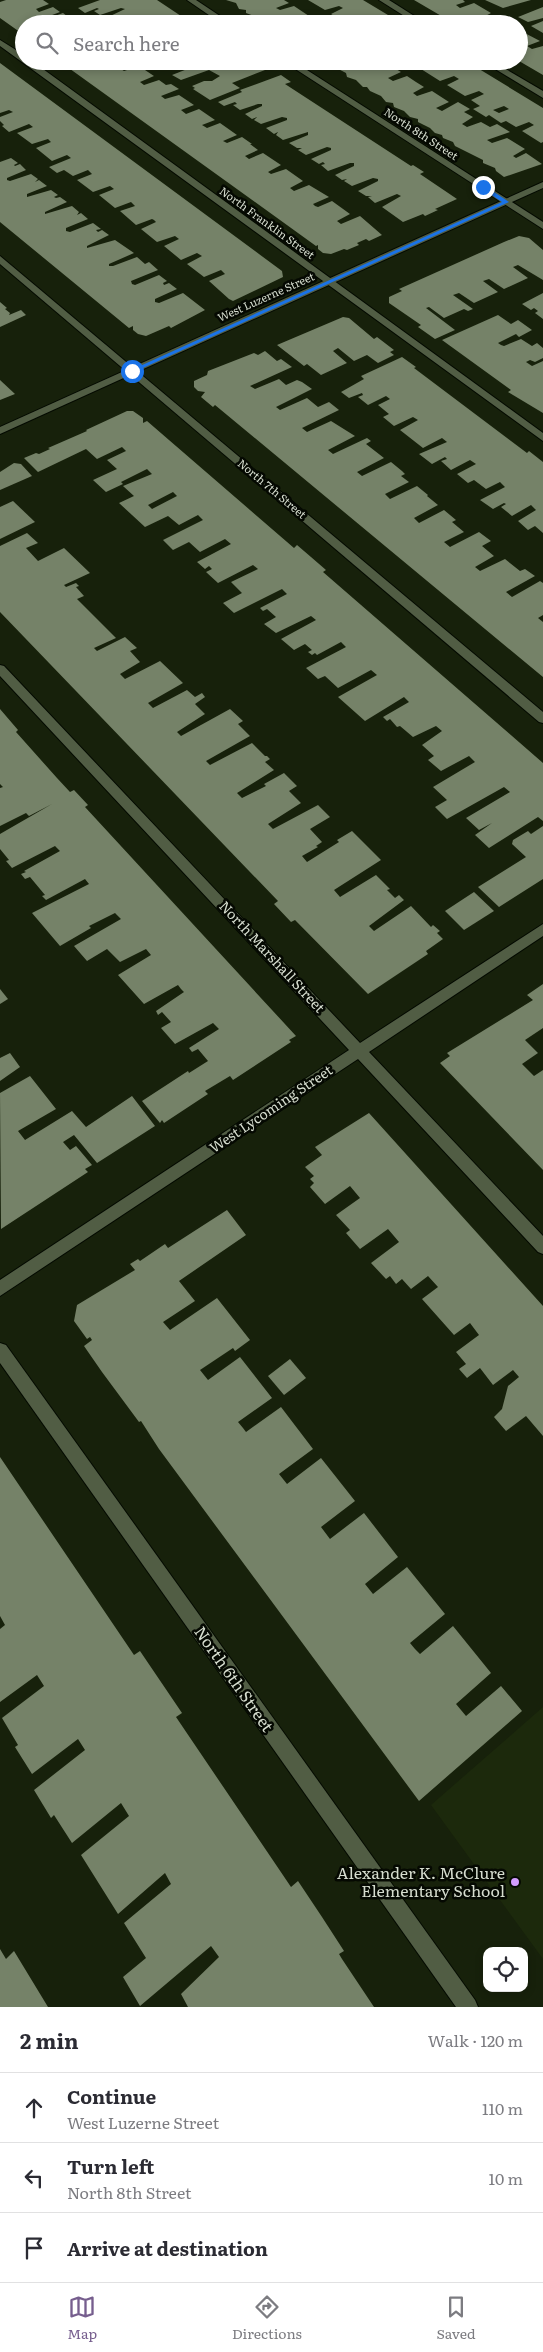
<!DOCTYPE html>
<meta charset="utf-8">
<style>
:root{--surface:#fff;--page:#f2f2f3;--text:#2b2b33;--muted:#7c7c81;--line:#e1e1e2;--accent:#765e8e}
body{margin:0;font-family:Literata,serif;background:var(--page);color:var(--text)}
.controls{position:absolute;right:15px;bottom:15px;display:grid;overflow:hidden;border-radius:10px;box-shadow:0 2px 8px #0003}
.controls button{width:45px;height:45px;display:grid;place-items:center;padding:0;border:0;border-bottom:1px solid var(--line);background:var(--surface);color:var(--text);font:25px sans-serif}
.stop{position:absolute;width:15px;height:15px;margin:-11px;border:4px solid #1a73e8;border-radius:50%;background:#fff}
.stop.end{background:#1a73e8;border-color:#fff;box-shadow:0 1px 5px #0008}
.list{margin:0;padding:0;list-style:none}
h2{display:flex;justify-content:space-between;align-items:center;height:65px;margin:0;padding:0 20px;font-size:21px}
h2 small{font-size:16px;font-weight:400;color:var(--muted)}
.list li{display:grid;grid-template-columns:32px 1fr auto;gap:15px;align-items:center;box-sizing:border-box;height:70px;padding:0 20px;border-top:1px solid var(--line)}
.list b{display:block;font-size:19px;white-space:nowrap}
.list p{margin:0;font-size:16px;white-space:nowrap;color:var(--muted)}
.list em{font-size:16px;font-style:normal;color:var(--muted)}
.icon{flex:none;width:28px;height:28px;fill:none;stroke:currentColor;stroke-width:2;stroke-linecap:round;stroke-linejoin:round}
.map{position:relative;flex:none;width:543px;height:2007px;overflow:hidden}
.search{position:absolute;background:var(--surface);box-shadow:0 2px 8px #0003;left:15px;right:15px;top:15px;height:55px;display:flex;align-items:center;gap:12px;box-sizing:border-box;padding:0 18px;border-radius:28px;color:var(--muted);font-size:19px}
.sheet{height:275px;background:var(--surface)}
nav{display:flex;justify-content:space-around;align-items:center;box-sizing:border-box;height:70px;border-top:1px solid var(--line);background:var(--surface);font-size:14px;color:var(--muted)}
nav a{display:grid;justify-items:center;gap:2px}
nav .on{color:var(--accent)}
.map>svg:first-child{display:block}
</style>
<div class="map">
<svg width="543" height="2007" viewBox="0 0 543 2007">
<rect width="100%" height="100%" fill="#17210b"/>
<polygon fill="#1c290c" points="543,1707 543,1959 431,1805"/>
<g fill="#758268" fill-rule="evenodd">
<polygon points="6,0 43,0 49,4 36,9 39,12 53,7 60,12 47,17 49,18 63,13 77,24 24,24 24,35 0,18 0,2"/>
<polygon points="100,0 157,0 193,24 143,24 139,21 132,24 113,24 117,22 112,22 106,18 125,9 121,8 100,15 94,11 99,9 97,8 85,13 78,8"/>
<polygon points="226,0 284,0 289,3 276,8 280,10 294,6 309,16 298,22 302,24 267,24 258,20 257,17 246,13 246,10 239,9 236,3"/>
<polygon points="308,0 363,0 403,24 361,24 365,22 361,19 347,24 331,14 343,8 339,6 325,10"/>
<polygon points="414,0 463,0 465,2 456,5 460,8 474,3 491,13 480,19 484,21 497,17 510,24 455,24"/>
<polygon points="485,0 531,0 503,8"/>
<polygon points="543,7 543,18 528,22 518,17"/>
<polygon points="543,21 543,33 531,26"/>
<polygon points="519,30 540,41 527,46 532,49 543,46 543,75 519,61"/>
<polygon points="59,61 133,61 136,63 121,69 124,71 139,66 154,76 140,82 144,85 159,80 166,85 171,84 179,89 161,96 165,99 179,95 194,105 181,110 186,114 199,109 215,120 202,125 207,128 220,123 237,135 223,141 227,143 242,137 252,144 250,144 258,150 245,156 249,159 263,153 281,165 268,172 271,174 286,169 303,181 290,188 294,191 309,185 329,197 313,204 315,206 318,207 332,201 350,214 337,221 341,224 360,216 382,235 369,241 366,239 357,243 359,245 347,250 344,249 331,254 323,253 318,249 318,245 316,246"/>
<polygon points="176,61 196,61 196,62 177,68 171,63"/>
<polygon points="200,61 249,61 265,70 232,83 240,88 210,100 193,89 195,88 192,86 204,81 212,81 220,76 209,70 181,80 172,75 200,64"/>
<polygon points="323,61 371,61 365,64 370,66 384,62 401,72 388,78 393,81 407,76 416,82 424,87 413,93 417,96 432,91 449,102 436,108 442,111 458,102 470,109 464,112 473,117 462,124 467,127 481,122 490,127 497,124 510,132 487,140 492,143 507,138 525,149 513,156 516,158 526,153 542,164 504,177 496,171 495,168 483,163 483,160 455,146 453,142 443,138 442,135 435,133 430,128 418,122 418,119 410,117 404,111 394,107 393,103 386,102 381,96 370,91 367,87 363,87 356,80 347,77 346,73"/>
<polygon points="408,61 429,61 416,66"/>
<path d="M 430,61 L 466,61 L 543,108 L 543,142 L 541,143 L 522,131 L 534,125 L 529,122 L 516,127 L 506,121 L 501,123 L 489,115 L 486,117 L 473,109 L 480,106 L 471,100 L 484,94 L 479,91 L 465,96 L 447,85 L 459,79 L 454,76 L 440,81 L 421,69 L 434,64 ZM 504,106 L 509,109 L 499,113 L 493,110 Z"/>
<polygon points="0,63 282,271 283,277 233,301 229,299 209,281 225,274 221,270 204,277 187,264 202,256 197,253 181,260 164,246 179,239 175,236 157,242 141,229 156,222 154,220 152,219 136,225 120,211 135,206 131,202 115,208 99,195 114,189 110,186 93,192 77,180 92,174 88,170 73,176 64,170 57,173 49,167 71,158 67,155 52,161 36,148 51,142 48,139 32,144 17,133 33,127 29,124 9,132 2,126 4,125 0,121 0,117 13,112 9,110 0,113"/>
<polygon points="281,75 291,82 285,84 411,166 413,165 424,172 420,174 457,199 435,209 438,210 425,216 423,214 403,222 382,207 401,196 397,194 375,203 368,197 372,196 366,196 358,191 378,181 378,179 373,178 352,186 344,181 347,179 342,180 335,175 354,166 354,163 350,163 328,171 321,165 325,164 323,162 319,164 311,159 331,150 331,148 327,147 306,155 298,150 302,148 297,148 289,143 308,135 308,132 283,140 276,135 278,132 274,134 266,128 287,120 287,118 282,117 261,124 254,120 257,117 252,119 245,114 262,106 262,104 258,104 240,110 233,105 237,104 235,102 224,106 218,102 242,92 240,90"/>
<polygon points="11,158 18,163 14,165 15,166 20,164 26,170 7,178 7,180 10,181 31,174 38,179 35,182 39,180 47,186 27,194 27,197 51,190 58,195 54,197 56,198 60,197 67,202 45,212 45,214 72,206 79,212 77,215 81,213 88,219 66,228 66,231 70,232 93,223 101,229 96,230 98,232 102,230 109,235 87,246 87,248 115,240 134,253 109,264 109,266 113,266 137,257 145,264 149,262 158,270 131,281 132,284 135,285 159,275 167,281 163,283 164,285 169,283 177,289 155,299 155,302 159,303 183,293 205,310 171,328 169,326 146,336 138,334 133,330 133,326 129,328 0,222 0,162"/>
<polygon points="519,236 529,238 543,250 543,280 518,265 513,267 528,278 504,289 489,279 483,281 498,292 474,303 459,293 453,295 473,309 468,311 464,309 444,318 429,307 426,308 455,330 435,339 418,327 421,325 389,303 389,297 402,291 399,289 504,242"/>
<polygon points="543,293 543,319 535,313 538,311 534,308 531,310 522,304"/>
<polygon points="0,302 7,308 5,309 10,313 9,315 21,310 26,315 0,327"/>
<polygon points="498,315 511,324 518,320 532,330 519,337 516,334 498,343 501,345 504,346 521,339 532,346 537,343 543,348 543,358 535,362 530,360 526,362 532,366 543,361 543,413 508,392 511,390 442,340"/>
<polygon points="343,317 349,318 374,339 377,337 394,350 390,352 394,355 378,363 367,355 354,361 338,348 333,351 347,363 321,375 307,364 304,366 277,345"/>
<polygon points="265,351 277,361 281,359 292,367 250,386 255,389 279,379 286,385 297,380 302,382 312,389 276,407 280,410 307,398 318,407 329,402 339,410 302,428 307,432 331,421 355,436 328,450 333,454 367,438 371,441 366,444 384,458 357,472 362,476 391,462 402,471 405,474 401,476 409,482 385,494 390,499 417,486 428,495 427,496 438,505 414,518 419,523 444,510 456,520 452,522 464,532 444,542 450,547 479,532 491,541 482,546 494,556 475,567 480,571 505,559 520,571 525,569 535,576 506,592 512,597 540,581 543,583 543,615 538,618 543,622 543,677 215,405 213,407 201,397 205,392 198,391 194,387 194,381 207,375 208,371 254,353 258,355"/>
<polygon points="402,357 416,367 414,368 527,453 529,451 543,462 543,533 535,526 528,530 518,521 536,510 531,505 512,516 501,507 506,504 504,503 493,509 480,500 505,487 500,482 486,489 474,480 468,483 457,474 476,464 470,460 451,470 441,461 447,459 445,457 432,464 419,454 447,442 442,438 423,448 400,430 418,420 413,417 394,426 383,417 389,414 378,405 390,399 386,396 368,405 358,397 363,395 362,393 349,398 341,392 364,379 361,376"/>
<polygon points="0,380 15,394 0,400"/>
<path d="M 127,411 L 133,411 L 143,418 L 143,423 L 147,421 L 294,548 L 297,545 L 311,557 L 326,570 L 323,572 L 543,763 L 543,821 L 538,817 L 489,848 L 475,835 L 492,823 L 479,830 L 466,818 L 510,792 L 504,787 L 447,819 L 435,807 L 447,800 L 433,787 L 475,762 L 469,756 L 441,771 L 428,760 L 434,756 L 422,745 L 442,731 L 436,726 L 413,737 L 400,726 L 397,727 L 390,719 L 387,721 L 383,717 L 409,702 L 404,697 L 365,721 L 338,697 L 377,675 L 371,670 L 338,688 L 325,676 L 318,679 L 306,668 L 346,647 L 341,642 L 317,655 L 315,653 L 312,655 L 308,652 L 312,650 L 305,644 L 294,650 L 281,639 L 316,620 L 311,616 L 276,633 L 264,624 L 276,617 L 267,609 L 263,611 L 260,608 L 287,594 L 282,589 L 234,613 L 223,603 L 242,593 L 231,582 L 258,569 L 253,565 L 218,583 L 206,572 L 212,569 L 209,566 L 205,569 L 197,562 L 231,544 L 225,539 L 200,552 L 189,542 L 173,550 L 163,540 L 203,520 L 198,515 L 179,525 L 168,516 L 145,527 L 119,503 L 134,496 L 123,486 L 152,474 L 147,469 L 121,482 L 123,484 L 106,492 L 93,480 L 117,469 L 107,460 L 126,451 L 122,447 L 97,459 L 86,449 L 38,472 L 24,458 L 36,453 L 39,454 L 50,449 L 48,448 L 87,431 L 86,430 ZM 173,492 L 177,496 L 152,509 L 148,505 Z"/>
<polygon points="14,463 21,464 32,476 0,490 0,472"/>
<polygon points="13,501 35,522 0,539 0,507"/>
<polygon points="27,533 38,543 26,548 38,561 64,548 90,573 64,585 66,587 76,583 79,586 76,587 84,596 77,599 116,638 94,648 97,651 125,637 137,648 130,651 140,662 120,674 125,679 160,661 183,683 148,703 153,708 187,690 195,697 202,693 205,697 195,704 205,714 177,732 181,736 230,709 243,721 238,724 250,736 206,761 210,765 252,743 265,756 267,756 270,759 265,762 274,770 237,793 242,798 266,786 264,784 284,773 297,786 289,791 301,803 268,824 273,829 318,805 330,817 310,829 322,842 316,846 318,847 302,856 307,862 339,842 337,840 352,831 381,860 334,890 340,897 376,875 390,889 387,890 395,898 399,895 404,900 369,926 374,931 411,906 431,927 433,925 440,931 437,933 443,939 426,951 428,954 368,994 295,920 291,922 274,904 278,901 0,612 0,546"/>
<polygon points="0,709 18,730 16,732 57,778 70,792 74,790 88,805 85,807 296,1036 289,1040 291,1042 233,1080 230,1076 205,1091 208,1094 164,1123 162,1120 160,1123 142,1101 188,1071 189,1073 208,1061 198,1049 192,1052 189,1048 219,1029 213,1023 175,1044 161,1028 171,1022 162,1012 158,1015 156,1011 184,992 181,989 178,985 144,1004 118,975 151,955 146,949 120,962 107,949 87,961 74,946 121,919 115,913 89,926 91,928 60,946 32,913 89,884 85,879 46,900 42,896 45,895 30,877 25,879 21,874 26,872 24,871 60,851 55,846 12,868 6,861 9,860 0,849 0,834 52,804 29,816 26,813 0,826 0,788 3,787 0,784"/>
<polygon points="543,826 543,879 499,907 478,887 526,857 512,844 513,840 528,831 531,834"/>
<polygon points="474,892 494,911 464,930 445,911"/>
<polygon points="543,984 543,1028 525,1040 538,1053 522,1064 534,1076 543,1070 543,1170 440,1063 450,1056 447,1053 533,1000 527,995"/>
<polygon points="0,989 8,999 0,1004"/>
<polygon points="10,1053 20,1067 0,1081 0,1058"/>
<polygon points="30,1076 56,1109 18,1131 25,1140 72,1111 86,1127 132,1096 155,1126 97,1163 74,1135 63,1142 70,1150 76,1146 92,1165 85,1169 88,1172 1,1229 0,1093"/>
<polygon points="369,1113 543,1306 543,1436 526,1416 506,1431 494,1417 502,1409 508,1386 519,1377 513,1370 493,1385 480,1368 467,1378 459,1369 466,1364 456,1352 479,1335 470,1323 454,1335 422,1299 438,1287 428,1276 411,1289 402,1279 396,1284 390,1276 386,1279 371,1263 399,1242 388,1229 360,1249 346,1233 350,1230 336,1215 360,1198 350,1186 325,1204 310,1187 314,1183 310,1179 314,1176 305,1167 322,1155 315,1147"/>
<polygon points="227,1210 246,1235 179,1281 195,1301 163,1322 170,1330 217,1298 250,1340 235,1351 233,1348 200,1370 208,1380 240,1357 272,1398 238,1422 243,1428 246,1432 281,1407 313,1449 279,1474 287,1484 321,1458 355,1501 321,1527 330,1539 364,1513 398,1557 365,1584 373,1594 407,1567 445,1614 410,1643 415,1649 420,1654 453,1626 491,1673 456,1704 466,1716 501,1686 522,1711 419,1801 159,1449 141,1421 139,1422 102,1372 84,1346 92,1340 90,1337 87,1339 74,1321 77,1305 135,1270 130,1264 138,1259 140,1261 165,1244 168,1248"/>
<polygon points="290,1359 306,1378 284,1395 268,1376"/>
<polygon points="0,1457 134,1655 140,1651 182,1713 176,1717 291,1887 298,1881 322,1917 344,1951 339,1954 342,1959 374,2007 188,2007 181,1994 219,1957 211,1946 140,2006 123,1977 146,1958 124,1923 171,1884 165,1873 118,1914 81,1855 129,1816 121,1803 72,1843 54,1815 51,1818 34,1790 85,1750 78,1739 32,1774 15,1747 18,1745 2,1718 44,1686 37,1675 0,1702 0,1629 5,1625 0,1616"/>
<polygon points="0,1949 6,1959 14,1951 48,2007 0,2007"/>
</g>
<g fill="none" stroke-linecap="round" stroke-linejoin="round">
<defs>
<g id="minor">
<polygon points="187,0 196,0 232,24 222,24"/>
<polygon points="379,0 389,0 427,24 417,24"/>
<polygon points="0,40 24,55 24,61 32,61 543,433 543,441 0,46"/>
<polygon points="283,61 293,61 543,222 543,229"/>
<polygon points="482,61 492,61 543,91 543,98"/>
<polygon points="0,256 543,712 543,723 539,722 0,264"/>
<polygon points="0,665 4,666 360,1043 543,924 543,936 369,1052 543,1236 543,1254 538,1252 358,1059 0,1296 0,1280 349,1050 0,676"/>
<polygon points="0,1343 6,1345 475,2000 478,2007 456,2007 0,1363"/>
</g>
<polygon id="tertiary" points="543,182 543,188 0,434 0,427"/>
</defs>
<use href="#minor" stroke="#040a00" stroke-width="2"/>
<use href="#tertiary" stroke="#040a00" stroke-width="2"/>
<use href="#minor" fill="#515d44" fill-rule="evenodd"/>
<use href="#tertiary" fill="#515d44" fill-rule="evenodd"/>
</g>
<polygon fill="#1a73e8" points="481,186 485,186 509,202 134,372 129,371 502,202 481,188"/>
<circle fill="#d29cfd" stroke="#050902" stroke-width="2" cx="515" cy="1882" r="5"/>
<g text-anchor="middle" stroke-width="5" stroke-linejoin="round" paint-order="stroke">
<g font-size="11" fill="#d6ddcf" stroke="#050902">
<text transform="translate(421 134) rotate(33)" y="4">North 8th Street</text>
<text transform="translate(267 223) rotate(36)" y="4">North Franklin Street</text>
<text transform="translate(266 297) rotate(-24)" y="4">West Luzerne Street</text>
<text transform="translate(272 489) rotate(40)" y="4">North 7th Street</text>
</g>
<g font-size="14" fill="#d6ddcf" stroke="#050902">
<text transform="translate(272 957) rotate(47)" y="5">North Marshall Street</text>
<text transform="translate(271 1109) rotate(-34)" y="5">West Lycoming Street</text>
</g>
<g font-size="16" fill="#d6ddcf" stroke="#050902">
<text transform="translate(234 1679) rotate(55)" y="6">North 6th Street</text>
</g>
<g font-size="16" fill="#d6ddcf" stroke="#050902" text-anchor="end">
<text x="505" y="1879">Alexander K. McClure<tspan x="505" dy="18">Elementary School</tspan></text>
</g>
</g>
</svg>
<div class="controls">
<button><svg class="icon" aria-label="locate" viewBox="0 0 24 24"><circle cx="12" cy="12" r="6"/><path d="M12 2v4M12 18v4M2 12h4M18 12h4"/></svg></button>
</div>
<div class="stop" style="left:132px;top:371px"></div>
<div class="stop end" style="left:483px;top:187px"></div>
<div class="search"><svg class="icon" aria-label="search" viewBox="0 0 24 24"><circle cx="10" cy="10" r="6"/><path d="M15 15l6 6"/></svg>Search here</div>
</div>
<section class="sheet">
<h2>2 min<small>Walk · 120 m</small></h2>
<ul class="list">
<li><svg class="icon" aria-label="ahead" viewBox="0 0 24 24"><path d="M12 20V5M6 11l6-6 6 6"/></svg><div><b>Continue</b><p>West Luzerne Street</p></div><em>110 m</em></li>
<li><svg class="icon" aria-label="left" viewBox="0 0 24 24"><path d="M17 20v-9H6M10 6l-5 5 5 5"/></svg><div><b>Turn left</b><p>North 8th Street</p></div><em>10 m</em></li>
<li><svg class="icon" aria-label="arrive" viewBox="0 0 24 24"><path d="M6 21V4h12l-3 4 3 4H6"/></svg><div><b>Arrive at destination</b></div></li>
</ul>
</section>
<nav>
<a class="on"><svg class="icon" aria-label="map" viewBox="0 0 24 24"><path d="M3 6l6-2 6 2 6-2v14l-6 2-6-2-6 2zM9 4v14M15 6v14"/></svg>Map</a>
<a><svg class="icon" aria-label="directions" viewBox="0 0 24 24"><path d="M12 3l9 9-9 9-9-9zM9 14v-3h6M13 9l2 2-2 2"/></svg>Directions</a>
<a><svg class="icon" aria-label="saved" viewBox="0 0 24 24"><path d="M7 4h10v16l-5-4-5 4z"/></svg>Saved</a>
</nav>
